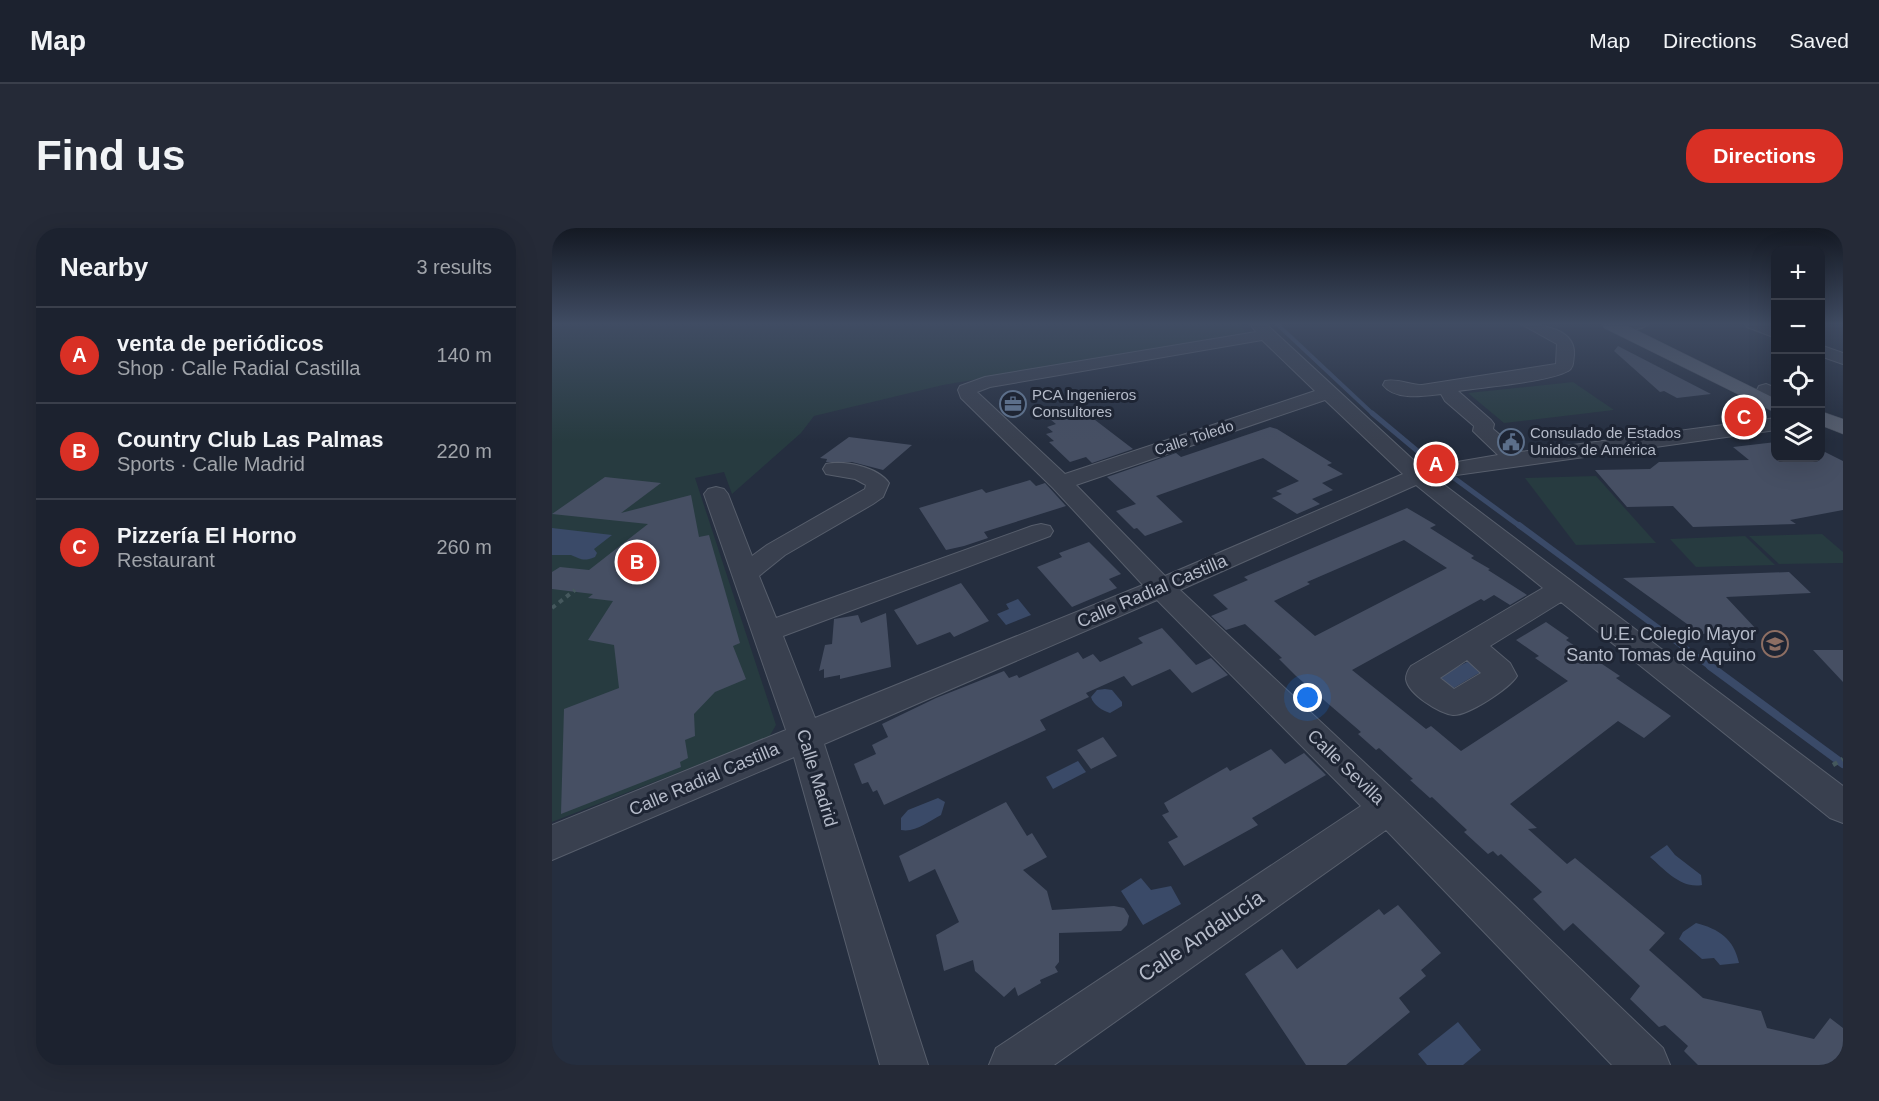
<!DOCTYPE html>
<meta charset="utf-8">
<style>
:root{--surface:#1c222f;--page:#252a37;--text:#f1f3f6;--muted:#a0a4aa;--line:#3a3f4b;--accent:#d93025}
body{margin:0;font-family:Helvetica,sans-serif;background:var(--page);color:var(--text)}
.controls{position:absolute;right:18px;top:18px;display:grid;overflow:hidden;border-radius:12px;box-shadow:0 6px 24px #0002}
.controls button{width:54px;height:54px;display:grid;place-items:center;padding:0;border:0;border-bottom:2px solid var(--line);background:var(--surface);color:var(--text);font:30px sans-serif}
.you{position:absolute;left:756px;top:470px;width:21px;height:21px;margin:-15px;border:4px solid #fff;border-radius:50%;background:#1a73e8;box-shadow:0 0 0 9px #1a73e833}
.badge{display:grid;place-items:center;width:39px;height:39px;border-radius:50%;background:var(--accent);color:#fff;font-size:20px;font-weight:700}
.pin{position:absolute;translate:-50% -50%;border:3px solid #fff;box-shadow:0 2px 6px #0006}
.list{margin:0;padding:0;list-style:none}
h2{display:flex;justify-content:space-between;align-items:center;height:78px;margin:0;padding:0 24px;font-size:26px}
h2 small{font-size:20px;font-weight:400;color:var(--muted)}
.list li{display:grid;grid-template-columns:39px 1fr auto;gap:18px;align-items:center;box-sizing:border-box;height:96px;padding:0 24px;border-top:2px solid var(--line)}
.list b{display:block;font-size:22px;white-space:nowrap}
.list p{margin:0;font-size:20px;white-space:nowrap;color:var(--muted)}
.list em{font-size:20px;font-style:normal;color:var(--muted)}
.icon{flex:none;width:33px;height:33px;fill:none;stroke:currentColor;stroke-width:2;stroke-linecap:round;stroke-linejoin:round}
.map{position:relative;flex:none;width:1291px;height:837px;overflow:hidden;border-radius:24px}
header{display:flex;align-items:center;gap:36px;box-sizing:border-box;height:84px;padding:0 30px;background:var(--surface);border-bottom:2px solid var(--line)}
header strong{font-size:28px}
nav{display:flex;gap:33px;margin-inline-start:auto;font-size:21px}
.intro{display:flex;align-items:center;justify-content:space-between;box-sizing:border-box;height:144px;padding:0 36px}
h1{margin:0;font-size:42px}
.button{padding:15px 27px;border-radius:24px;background:var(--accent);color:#fff;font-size:21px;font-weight:700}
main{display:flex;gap:36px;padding:0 36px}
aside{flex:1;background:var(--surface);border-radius:24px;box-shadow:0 6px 24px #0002}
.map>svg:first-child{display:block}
</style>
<header>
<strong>Map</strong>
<nav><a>Map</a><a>Directions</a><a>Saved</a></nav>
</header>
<div class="intro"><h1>Find us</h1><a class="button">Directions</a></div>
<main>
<aside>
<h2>Nearby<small>3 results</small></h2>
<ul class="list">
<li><span class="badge">A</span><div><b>venta de periódicos</b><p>Shop · Calle Radial Castilla</p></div><em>140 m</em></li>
<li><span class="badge">B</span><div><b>Country Club Las Palmas</b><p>Sports · Calle Madrid</p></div><em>220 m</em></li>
<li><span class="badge">C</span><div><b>Pizzería El Horno</b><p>Restaurant</p></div><em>260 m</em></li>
</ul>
</aside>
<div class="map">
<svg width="1291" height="837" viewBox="0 0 1291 837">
<rect width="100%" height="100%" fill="#252e3f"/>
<g fill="#273b40">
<polygon points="0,96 688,96 694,105 391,157 262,188 249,205 180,266 172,244 143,250 224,497 217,509 0,594"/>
<polygon points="1021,154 1062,182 952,195 916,165"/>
<polygon points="1044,248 1104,315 1024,317 973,250"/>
<polygon points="1270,306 1291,324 1291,335 1227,336 1197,308"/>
<polygon points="1193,308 1223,337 1144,339 1118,311"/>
</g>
<g fill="#3a4a68">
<path d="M 0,300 L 60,307 L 42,321 L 45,325 L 43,329 C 31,334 29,331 19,327 L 0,327 Z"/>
<polygon points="466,371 479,387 454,397 445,386 457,381 454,376"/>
<polygon points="919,432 932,442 900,461 886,449"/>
<path d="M 553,461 L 560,462 L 570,474 L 570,478 L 558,485 C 551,483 541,477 539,469 L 545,462 Z"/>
<polygon points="526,533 534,544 501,561 494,549"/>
<path d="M 386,570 L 393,574 L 389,587 C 377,593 363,605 349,602 L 349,590 L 356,582 Z"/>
<path d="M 1115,617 L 1123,627 L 1149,647 L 1150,657 C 1129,661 1113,642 1098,629 Z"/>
<polygon points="589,650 599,662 619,658 629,676 591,697 569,663"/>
<path d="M 1144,695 C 1167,701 1182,711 1187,735 L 1168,737 L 1162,730 L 1150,731 L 1127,711 L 1131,704 Z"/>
<polygon points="906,794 929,822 911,837 875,837 866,826"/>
</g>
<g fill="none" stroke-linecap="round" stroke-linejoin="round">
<polyline stroke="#3a4a68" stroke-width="4" points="725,96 822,187"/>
<g stroke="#3a4a68" stroke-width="5">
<polyline points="820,185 881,236"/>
<polyline points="898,247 969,299"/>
</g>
<polyline stroke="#3a4a68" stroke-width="6" points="967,297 1160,440"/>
<polyline stroke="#3a4a68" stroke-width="8" points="1158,438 1291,536"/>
</g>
<g fill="#464f63" fill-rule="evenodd">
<polygon points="1066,118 1159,166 1125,170 1112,163 1108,164 1062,123"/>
<polygon points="523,178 530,182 581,221 540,235 534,229 518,234 497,214 502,213 494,206 501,204 495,199 504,196 493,187"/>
<polygon points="718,199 725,201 780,235 775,237 791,246 770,255 781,262 760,271 768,276 745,286 720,270 730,266 724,263 747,253 711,230 604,268 631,294 593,308 585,300 582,301 564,283 584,276 555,249 624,225 629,229"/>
<polygon points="297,209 360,217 331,242 300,234 274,234 275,231 268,230"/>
<polygon points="1224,214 1224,230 1269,230 1269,222 1291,233 1291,282 1238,292 1244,296 1141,299 1121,278 1075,279 1043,242 1098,241 1107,234 1197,232 1181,219"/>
<polygon points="53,249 109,255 69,285 139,267 147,309 157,307 188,415 181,418 194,451 163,464 142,486 143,508 133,512 136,530 128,534 129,539 9,586 12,481 67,460 62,417 36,412 61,373 36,370 41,366 0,361 0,344 8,339 37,342 96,296 0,286"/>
<polygon points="478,252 484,258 493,255 514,278 432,304 436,310 412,318 394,322 367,280 430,261 434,265"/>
<path d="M 855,280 L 884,297 L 878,300 L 922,328 L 919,330 L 938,341 L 936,342 L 975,367 L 958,377 L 942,367 L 932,373 L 929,371 L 800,442 L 874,501 L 879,498 L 909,523 L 1016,453 L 983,430 L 987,428 L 964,412 L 994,394 L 1017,410 L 1014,412 L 1068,448 L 1064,450 L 1119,488 L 1092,510 L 1066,493 L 958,576 L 985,600 L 976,601 L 1015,636 L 1023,630 L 1113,705 L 1097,722 L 1151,770 L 1209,783 L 1215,800 L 1262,811 L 1278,790 L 1291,800 L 1291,837 L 1146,837 L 1132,823 L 1136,818 L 1113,797 L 1107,799 L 1078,771 L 1088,758 L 1021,695 L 1012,703 L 981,671 L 990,664 L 949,626 L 946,628 L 941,623 L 936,626 L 912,604 L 915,602 L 880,569 L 878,570 L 858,552 L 861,551 L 827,520 L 824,522 L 806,506 L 809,504 L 744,448 L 727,431 L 730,430 L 693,396 L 674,402 L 659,388 L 676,381 L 661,367 L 696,352 L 692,349 ZM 852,312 L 895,340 L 763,408 L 722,373 L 758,356 L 755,354 Z"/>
<polygon points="537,314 569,346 557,351 565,360 520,379 485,339 510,329 507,325"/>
<polygon points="1237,344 1259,365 1174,369 1205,402 1149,406 1071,350"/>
<polygon points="409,355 437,393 402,409 398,404 365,417 342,382"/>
<polygon points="334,385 339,439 288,451 288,447 272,450 272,441 267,443 273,417 280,416 282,391 306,387 309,395"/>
<polygon points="610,400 644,437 659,430 676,447 640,465 618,441 580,458 572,448 534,465 537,469 488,492 494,502 332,577 325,562 321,564 316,554 310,556 302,536 324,526 320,517 336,509 330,496 384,470 452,443 457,450 465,447 467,450 526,424 531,431 541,426 548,434 591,415 586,410"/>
<polygon points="1261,422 1291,422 1291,454"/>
<polygon points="551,509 565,528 539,541 525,522"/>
<polygon points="719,521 733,536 752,525 774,547 700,590 706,597 632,638 616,614 626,609 610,587 617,584 612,575 675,539 678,543"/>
<polygon points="454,574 475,608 480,605 495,629 471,642 495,663 500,682 562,678 572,680 577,688 575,697 569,703 507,705 507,734 503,739 506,744 488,752 489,755 466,768 463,759 452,769 423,743 421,732 392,743 384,707 407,694 383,641 357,654 347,628"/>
<polygon points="846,677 889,725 869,742 874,748 847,770 858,784 794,837 754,837 693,746 730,721 745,741 827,681 832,687"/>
</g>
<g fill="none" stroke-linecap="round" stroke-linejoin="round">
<defs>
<g id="minor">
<path d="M 698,96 L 714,96 L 870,240 L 946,227 L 921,203 L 922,198 L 893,173 L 889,166 C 872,168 843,173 831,157 L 833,153 C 845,150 858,157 870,157 L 1004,136 L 1005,116 L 969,96 C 990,96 1024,101 1022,127 C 1021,133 1022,140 1016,143 C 997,154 931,159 906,163 L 939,192 L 942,196 L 941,201 L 968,224 L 1224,190 L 1224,202 L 883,250 L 1291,558 L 1291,595 L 1278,590 L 1009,374 L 938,418 L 958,435 L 965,448 C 958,460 916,488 901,487 C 887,485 856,466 854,451 C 854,446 856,442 859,438 L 991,360 L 864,257 L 628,362 L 849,569 L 1111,820 L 1118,837 L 1060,837 L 834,602 L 502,837 L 437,837 L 444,820 L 809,578 L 605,372 L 272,516 L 376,837 L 328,837 L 242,529 L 0,632 L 0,597 L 234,502 L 152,266 L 156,261 L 164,259 L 172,261 L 176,266 L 200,328 L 215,317 L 313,261 L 314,257 L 303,251 L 274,246 L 271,241 L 274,236 C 293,232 326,239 337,255 L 331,269 L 321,276 L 233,327 L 207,348 L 224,390 L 480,298 L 489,296 L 498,298 L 501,303 L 498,308 L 231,408 L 263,490 L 591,357 L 501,260 L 409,170 L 406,162 L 408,158 L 433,149 L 704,104 ZM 710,112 L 763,163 L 513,246 L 425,164 L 438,159 ZM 773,172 L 851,246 L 613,348 L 524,257 ZM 915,432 L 929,445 L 902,461 L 888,450 Z"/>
<path d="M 1064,96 L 1096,96 C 1089,103 1071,103 1064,96 Z"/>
<polygon points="1193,96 1216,96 1224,99 1224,110 1195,99"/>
<polygon points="1268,117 1291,125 1291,136 1268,128"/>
<polygon points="1214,156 1224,160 1224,175 1217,173 1205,162 1207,158"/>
</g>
<g id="major">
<polygon points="1050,96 1072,96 1224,171 1224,185 1052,100"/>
<polygon points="1268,183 1291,191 1291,206 1268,197"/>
</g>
</defs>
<use href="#minor" stroke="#575e6c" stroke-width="2"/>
<use href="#major" stroke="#424958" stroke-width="1"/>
<polyline stroke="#45585d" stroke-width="4" stroke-dasharray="4.5 4.5" stroke-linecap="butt" points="0,380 23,362"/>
<polyline stroke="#45585d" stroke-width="4.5" stroke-dasharray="5 5" stroke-linecap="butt" points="1281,537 1291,531"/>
<use href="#minor" fill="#39404f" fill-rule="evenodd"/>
<use href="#major" fill="#575f6f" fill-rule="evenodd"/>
</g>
<linearGradient id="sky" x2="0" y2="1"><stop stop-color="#141923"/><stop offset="0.45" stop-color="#404c63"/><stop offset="1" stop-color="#404c63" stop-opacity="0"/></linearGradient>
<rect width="1291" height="213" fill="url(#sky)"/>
<defs>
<symbol id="office-ring" viewBox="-11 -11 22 22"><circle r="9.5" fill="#1e2534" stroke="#5c6f8a" stroke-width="1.5"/><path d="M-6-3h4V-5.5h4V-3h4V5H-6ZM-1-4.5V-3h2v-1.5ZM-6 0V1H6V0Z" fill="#5c6f8a"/></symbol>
<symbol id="civic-ring" viewBox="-11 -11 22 22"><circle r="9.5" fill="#1e2534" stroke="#5c6f8a" stroke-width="1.5"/><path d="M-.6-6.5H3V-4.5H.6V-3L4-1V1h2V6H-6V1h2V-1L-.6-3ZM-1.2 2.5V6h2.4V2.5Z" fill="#5c6f8a"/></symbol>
<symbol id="school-ring" viewBox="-11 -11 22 22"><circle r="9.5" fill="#1e2534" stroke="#8d6e63" stroke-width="1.5"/><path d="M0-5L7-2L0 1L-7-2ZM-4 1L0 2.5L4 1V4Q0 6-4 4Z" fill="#8d6e63"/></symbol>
</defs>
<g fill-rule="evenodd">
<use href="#office-ring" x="446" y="161" width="30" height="30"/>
<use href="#civic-ring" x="944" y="199" width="30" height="30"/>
<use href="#school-ring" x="1208" y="401" width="30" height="30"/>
</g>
<g text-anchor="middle" stroke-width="6" stroke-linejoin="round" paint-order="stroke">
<g font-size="15" fill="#b5bbc9" stroke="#1e2534" text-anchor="start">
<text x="480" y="172">PCA Ingenieros<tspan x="480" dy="17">Consultores</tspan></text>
<text x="978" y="210">Consulado de Estados<tspan x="978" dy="17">Unidos de América</tspan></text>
</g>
<g font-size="15" fill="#b5bbc9" stroke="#1e2534">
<text transform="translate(642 210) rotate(-18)" y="5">Calle Toledo</text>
</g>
<g font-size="18" fill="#b5bbc9" stroke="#1e2534">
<text transform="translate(600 363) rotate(-23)" y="6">Calle Radial Castilla</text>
<text transform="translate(794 539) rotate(44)" y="6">Calle Sevilla</text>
<text transform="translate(265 550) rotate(73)" y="6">Calle Madrid</text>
<text transform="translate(152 551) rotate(-23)" y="6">Calle Radial Castilla</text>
</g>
<g font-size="18" fill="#b5bbc9" stroke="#1e2534" text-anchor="end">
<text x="1204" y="412">U.E. Colegio Mayor<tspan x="1204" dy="21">Santo Tomas de Aquino</tspan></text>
</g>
<g font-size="21" fill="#b5bbc9" stroke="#1e2534">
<text transform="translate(649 708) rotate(-34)" y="7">Calle Andalucía</text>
</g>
</g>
</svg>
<div class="controls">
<button>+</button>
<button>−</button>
<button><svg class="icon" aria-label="locate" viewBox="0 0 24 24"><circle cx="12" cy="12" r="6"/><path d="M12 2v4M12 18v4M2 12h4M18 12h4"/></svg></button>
<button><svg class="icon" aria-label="layers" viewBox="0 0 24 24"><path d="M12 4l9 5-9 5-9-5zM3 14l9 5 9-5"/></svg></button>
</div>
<div class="you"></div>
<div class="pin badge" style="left:884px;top:236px">A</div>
<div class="pin badge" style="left:85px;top:334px">B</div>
<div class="pin badge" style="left:1192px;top:189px">C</div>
</div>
</main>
